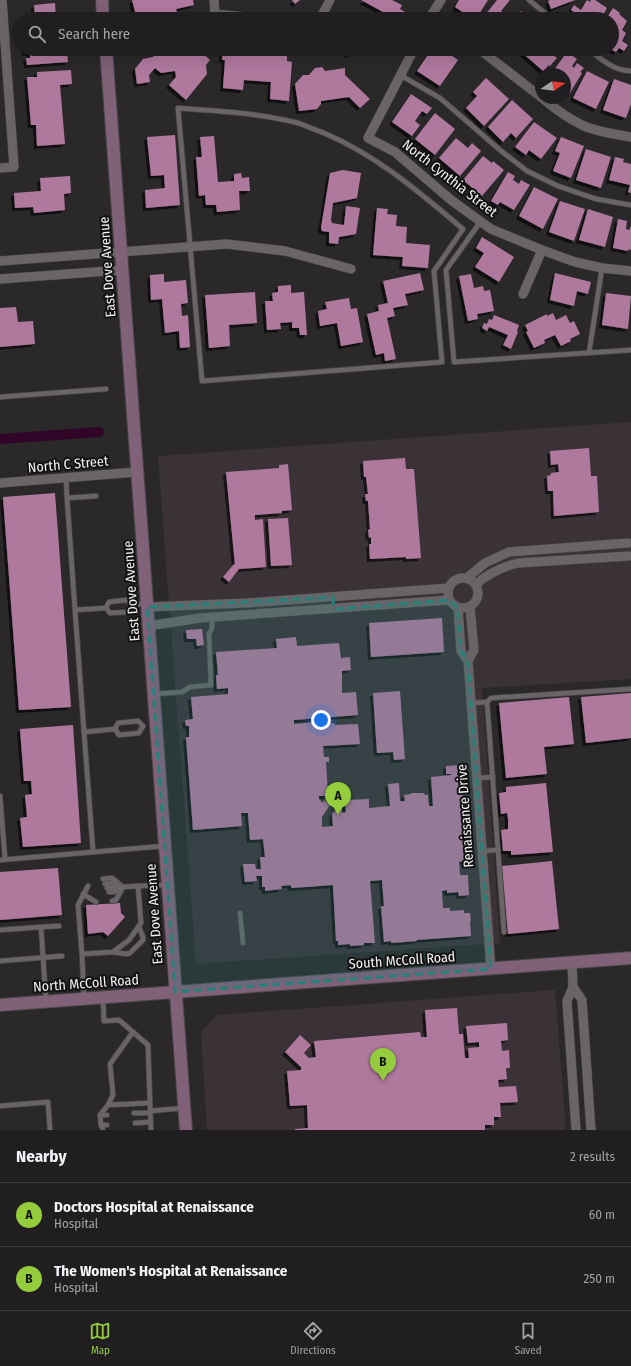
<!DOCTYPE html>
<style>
:root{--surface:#201e20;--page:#2d2b2d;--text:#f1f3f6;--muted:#a2a2a5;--line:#3d3c3e;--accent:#94cc3c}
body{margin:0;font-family:"Fira Sans Condensed",sans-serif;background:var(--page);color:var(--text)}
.compass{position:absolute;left:535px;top:68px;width:36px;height:36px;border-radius:50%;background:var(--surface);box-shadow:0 4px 16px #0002;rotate:77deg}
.you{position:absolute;left:321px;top:720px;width:14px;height:14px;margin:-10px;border:3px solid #fff;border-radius:50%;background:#1a73e8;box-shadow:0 0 0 6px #1a73e833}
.badge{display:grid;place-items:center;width:26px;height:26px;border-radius:50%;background:var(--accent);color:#111;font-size:13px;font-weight:700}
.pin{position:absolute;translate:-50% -33px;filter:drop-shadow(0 1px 2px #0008)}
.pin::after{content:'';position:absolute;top:21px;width:14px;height:12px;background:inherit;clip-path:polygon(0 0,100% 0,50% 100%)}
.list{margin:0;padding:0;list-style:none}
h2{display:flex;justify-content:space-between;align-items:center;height:52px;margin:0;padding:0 16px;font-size:17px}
h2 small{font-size:13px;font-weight:400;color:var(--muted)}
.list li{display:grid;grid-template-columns:26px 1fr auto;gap:12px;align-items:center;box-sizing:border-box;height:64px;padding:0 16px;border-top:1px solid var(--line)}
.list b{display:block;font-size:15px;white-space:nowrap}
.list p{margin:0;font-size:13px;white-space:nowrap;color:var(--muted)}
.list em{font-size:13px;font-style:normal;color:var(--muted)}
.icon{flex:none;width:22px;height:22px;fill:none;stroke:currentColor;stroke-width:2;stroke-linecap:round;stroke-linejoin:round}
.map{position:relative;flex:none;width:631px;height:1130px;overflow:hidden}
.search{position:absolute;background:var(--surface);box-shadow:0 4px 16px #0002;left:12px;right:12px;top:12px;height:44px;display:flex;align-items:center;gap:10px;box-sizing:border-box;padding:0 14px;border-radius:22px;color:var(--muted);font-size:15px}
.sheet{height:180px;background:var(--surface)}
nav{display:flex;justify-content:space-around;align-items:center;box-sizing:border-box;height:56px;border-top:1px solid var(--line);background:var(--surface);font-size:11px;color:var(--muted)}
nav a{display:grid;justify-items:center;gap:2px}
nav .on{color:var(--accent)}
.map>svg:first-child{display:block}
</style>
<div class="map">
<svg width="631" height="1130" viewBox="0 0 631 1130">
<defs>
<filter id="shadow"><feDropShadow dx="-3" dy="3" stdDeviation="0" flood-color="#0009"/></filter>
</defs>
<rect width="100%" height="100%" fill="#2b282a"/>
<g fill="#3a3237">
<polygon points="631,422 631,679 482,688 500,943 196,964 158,456"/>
<polygon points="555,990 566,1130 207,1130 201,1032 217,1015"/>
</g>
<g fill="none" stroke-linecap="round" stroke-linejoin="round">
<polyline stroke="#310527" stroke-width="10" points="0,439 99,432"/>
</g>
<g fill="#af799e" filter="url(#shadow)">
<polygon points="132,0 193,0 194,5 176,9 179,19 137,19"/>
<polygon points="292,0 300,0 295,4"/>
<polygon points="361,0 392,0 402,5 400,9 405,12 402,19 396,19"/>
<polygon points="459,0 488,0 476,19 473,19 455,7"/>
<polygon points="497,0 510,0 501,11 511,19 482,19"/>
<polygon points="550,0 575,0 551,9 548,1"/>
<polygon points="587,0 590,2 591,0 595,0 607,8 601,19 582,19 581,18 581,17 571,10 574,5 581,10"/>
<polygon points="55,3 56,19 35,19 34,5"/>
<polygon points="613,8 620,13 619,14 627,21 622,30 626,33 622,41 628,45 624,51 619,48 616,52 610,49 612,49 612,19 606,19"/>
<polygon points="521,11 531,19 515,19"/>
<polygon points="352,12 366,19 348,19"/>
<polygon points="25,49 67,49 68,62 27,65 26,58 30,58 30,53 25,53"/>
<polygon points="160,49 198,49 210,60 206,65 207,74 186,100 169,85 176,77 175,71 161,73 155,68 149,75 150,82 137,84 135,69 143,59 153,57"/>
<polygon points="223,49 271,49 271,52 287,53 287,61 292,62 289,101 270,99 271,82 244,80 243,90 223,88 225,60 222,60"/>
<polygon points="342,49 354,49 350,55 341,50"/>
<polygon points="432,49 442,49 458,60 440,86 417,71"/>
<polygon points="518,49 551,49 553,51 551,53 557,58 550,66 549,65 543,71"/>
<polygon points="567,52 577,59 572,66 574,68 577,63 584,68 580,72 582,73 570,93 565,90 565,74 551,74"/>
<polygon points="322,67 325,71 345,68 345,75 370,99 360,108 349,97 321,101 321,104 317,109 299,111 295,84 303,75 309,75 315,68"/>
<polygon points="71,70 72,84 60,85 65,144 37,146 36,125 31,125 27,77 37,77 37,72"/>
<polygon points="587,71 609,82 596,109 573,98"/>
<polygon points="486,78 509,99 484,126 466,108 477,96 473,92"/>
<polygon points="614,79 631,85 631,104 626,118 603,110"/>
<polygon points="411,94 432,108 427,114 422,111 415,121 420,125 412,136 392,122"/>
<polygon points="512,100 533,119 516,138 511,133 503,142 488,127"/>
<polygon points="435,113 455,129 435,155 415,139"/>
<polygon points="534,122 557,138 541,159 529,150 526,155 515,147"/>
<polygon points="175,135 180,205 146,208 145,190 165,188 164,175 151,176 147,137"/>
<polygon points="214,136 218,182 234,181 234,174 241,173 242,178 249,177 250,191 239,191 240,210 217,212 216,205 206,205 205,195 199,196 196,157 202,157 200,137"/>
<polygon points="561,137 584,146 571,178 553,171 560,153 555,151"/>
<polygon points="456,138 468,148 472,143 481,151 460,176 439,158"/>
<polygon points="586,149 611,157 601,188 576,180"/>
<polygon points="483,156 492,163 493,161 504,170 482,196 463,180"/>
<polygon points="615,157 624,159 623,162 631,164 631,193 628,192 630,185 609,180"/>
<polygon points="343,170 361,173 357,198 333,203 331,220 332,223 344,225 346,206 360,208 356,234 339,237 338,244 329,243 329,232 322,231 321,228 330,173"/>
<polygon points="508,172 515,176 513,180 519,184 521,180 530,185 514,210 500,202 498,205 491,201"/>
<polygon points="70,176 71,193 64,194 65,210 34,213 33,207 15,208 14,193 41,191 40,178"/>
<polygon points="534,187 558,199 543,229 519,216"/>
<polygon points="560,201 585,209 574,241 549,232"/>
<polygon points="377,208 388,209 387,214 397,215 396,226 407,227 406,243 430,245 428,268 402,266 403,257 373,255"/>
<polygon points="588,209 613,217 605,247 579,240"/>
<polygon points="618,219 627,221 626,229 629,230 631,226 631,250 629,249 628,251 613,248"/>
<polygon points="482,237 514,257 499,282 475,267 484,253 476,248"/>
<polygon points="420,273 424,290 405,294 408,305 393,308 395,316 387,318 396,359 385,361 384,353 376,355 367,314 379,311 378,305 388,303 383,281"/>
<polygon points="555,273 591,282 588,294 577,291 574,306 550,300"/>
<polygon points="164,274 164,282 186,280 188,303 181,304 182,316 188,315 190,347 180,348 179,331 165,333 162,299 151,300 150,275"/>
<polygon points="471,274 474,288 483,286 484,291 490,290 494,311 477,314 478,319 468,321 459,276"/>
<polygon points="291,285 291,293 304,292 307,335 300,335 299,328 292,328 292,322 280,323 281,329 267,330 265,301 273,301 272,293 278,292 278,286"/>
<polygon points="255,292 257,323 229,325 230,346 209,348 205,295"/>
<polygon points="606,293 631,296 628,329 602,325"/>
<polygon points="349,298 351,309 357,308 363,342 341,346 337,323 320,326 318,311 327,309 325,302"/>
<polygon points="16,307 18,322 33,321 35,344 0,347 0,308"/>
<polygon points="553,313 556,320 566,315 570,323 574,321 580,334 570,339 571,341 561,346 555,335 544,340 545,343 534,348 526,332 528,331 525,325 547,314 547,316"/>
<polygon points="494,315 519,325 517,331 518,332 511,349 503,345 508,335 489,327 487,331 482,328 484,323 487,324 489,319 492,320"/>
<polygon points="589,448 591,476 597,476 599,512 554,516 553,491 548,491 547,476 551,475 551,473 559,472 558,464 551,465 550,451"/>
<polygon points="405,458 406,469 414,469 421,558 406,559 406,557 370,559 369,544 371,544 371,537 369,538 368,530 370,529 368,501 366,501 365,494 368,494 366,477 364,477 363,461"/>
<polygon points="288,464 292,510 282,511 282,513 255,515 255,520 263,519 266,567 239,569 229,582 223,577 234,564 235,565 226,472 279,468 279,465"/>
<polygon points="55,493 71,707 19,710 3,497"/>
<polygon points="288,518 292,565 271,566 268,519"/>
<polygon points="442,618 444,652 371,657 369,623"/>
<polygon points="202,629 204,645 197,646 196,639 187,639 186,630"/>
<polygon points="296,637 297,646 339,643 341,658 350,657 351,670 342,671 342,693 356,692 358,715 294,720 294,724 316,722 316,725 334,723 335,725 358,724 360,744 323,746 324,757 329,757 329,762 326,762 328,794 327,796 319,796 319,799 323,803 324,800 330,805 322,817 322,827 333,826 332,814 339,806 342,806 342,813 346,812 345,800 369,799 369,808 390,806 388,784 399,783 400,801 405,801 404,795 411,794 411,793 424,793 425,795 428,795 429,806 433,806 431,777 451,775 451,774 446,774 446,766 461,765 461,773 457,773 457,775 461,775 467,846 464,846 465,861 459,862 460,875 468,875 469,895 459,896 458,892 447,893 447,890 442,891 443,908 450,908 450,911 464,910 464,913 470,913 471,921 470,921 471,936 416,940 417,941 391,943 391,941 384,942 381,906 384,906 382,880 370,881 375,943 364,943 364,945 350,946 350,944 338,945 338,941 336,941 333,885 292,888 290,885 281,886 282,889 265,891 265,887 262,887 262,876 256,876 257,881 245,882 243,864 255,864 256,869 261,869 260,857 265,857 263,839 250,840 248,813 241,813 242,826 193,830 186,737 189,737 189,726 186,726 185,720 193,719 191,697 228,694 228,688 217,689 216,675 218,675 216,652 277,648 276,639"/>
<polygon points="400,691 405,759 394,760 393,752 377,753 373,693"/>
<polygon points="631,693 631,738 586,743 581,697"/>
<polygon points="569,697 574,744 544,747 547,774 506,778 499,703"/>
<polygon points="73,725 81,843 23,847 20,818 27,817 25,795 32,794 31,781 24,781 20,729"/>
<polygon points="546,783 553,852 511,855 511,851 503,851 501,830 508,829 508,819 507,813 501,814 499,793 506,792 506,787"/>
<polygon points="552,861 559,929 508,934 502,866"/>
<polygon points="58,868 62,915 0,920 0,872"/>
<polygon points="120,903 121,913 125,917 108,936 103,932 88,934 86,905"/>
<polygon points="457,1008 459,1034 463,1034 465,1058 469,1058 468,1048 479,1047 479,1042 468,1043 466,1026 507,1023 508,1040 501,1041 502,1051 509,1050 510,1068 506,1068 507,1079 498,1080 499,1087 516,1086 518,1102 500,1103 501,1117 494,1117 494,1125 485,1125 485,1130 295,1130 295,1129 308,1128 307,1105 290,1106 287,1071 301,1070 301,1067 285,1052 300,1035 311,1045 304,1053 309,1058 316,1057 314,1041 420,1032 421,1037 427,1037 425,1010"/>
</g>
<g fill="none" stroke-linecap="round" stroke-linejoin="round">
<defs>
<g id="service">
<polyline points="529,0 552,19"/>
<path d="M 588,49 C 601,59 614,71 631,71"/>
<polyline points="400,75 440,98 500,150 527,171 558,186 596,199 631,205"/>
<path d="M 178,108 C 219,111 259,113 298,123 C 307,126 315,130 324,133 C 378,156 419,192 463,229 L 434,271 L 442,362 L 202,381 Z"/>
<polyline points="481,221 446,270 454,362 631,350"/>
<polyline points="589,353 602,268"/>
<polyline points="0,397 106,389"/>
<polyline points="66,478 67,498"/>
<polyline points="96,496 67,498 75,610 106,608"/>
<polyline points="106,608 109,602 126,600 133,605 146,603"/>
<polyline points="106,608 110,613 127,612 133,605"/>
<polyline points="75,610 84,732 115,729"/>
<polyline points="155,694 182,692 190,687 211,685 209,634 212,628 212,618"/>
<polyline points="471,703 487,702"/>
<polyline points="115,729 119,735 139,733 143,726"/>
<polyline points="115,729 118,723 138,721 143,726"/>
<polyline points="84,732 93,851"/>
<polyline points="477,778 493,777"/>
<polyline points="0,796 5,859"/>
<polyline points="482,851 498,850"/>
<polyline points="0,860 164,846"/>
<polyline points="103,879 112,878 123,887"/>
<polyline points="105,884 112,883 118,885"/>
<polyline points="107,888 138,886"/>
<polyline points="109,892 114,892 122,888"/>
<polyline points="83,894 96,902"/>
<polyline points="112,901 116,900 123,887"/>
<polyline points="240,913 243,943"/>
<polyline points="41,927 59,926"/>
<polyline points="0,930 41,927 46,1001"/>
<polyline points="504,932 487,702 491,698 631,689"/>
<polyline points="113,952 126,954 130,953 143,940 143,937 139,927"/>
<polyline points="82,954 78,905 88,886"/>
<polyline points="0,961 62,956"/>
<polyline points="84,998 82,954 113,952 129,940 141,923 138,886 167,885"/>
<polyline points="103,999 104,1021 119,1020 148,1045 151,1130"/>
<polyline points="108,1105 149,1103"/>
<polyline points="0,1106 48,1102 50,1130"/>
<polyline points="150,1111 184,1108"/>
<polyline points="134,1113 150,1113"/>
<polyline points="100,1115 108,1105 113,1095 110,1064 133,1032"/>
<polyline points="135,1123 150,1122"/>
<polyline points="101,1125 107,1125"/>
<polyline points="103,1130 101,1125 100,1115 107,1115"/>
</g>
<g id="minor">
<polyline points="214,0 215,14 265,19"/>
<polyline points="320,19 330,0"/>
<polyline points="429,19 441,0"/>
<polyline points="414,49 368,138 395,152 451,200 491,229 542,250 575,262 602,268 631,271"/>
<polyline points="479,49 541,97"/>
<path d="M 542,98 C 554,108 567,118 582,125 C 596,132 615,134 631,137"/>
<polyline points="0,168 14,167 2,0"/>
<polyline points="0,261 227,244 285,251 351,269"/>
<polyline points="0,279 122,270"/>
<polyline points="523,294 542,250"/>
<polyline points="0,483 137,472"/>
<circle cx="463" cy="593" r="15"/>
<polyline points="467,578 485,563 509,552 628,543"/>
<path d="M 476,584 C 488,574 502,567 518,563 L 629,556"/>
<polyline points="147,607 247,603 449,588"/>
<polyline points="458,608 461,651 468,661 474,650 470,607"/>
<polyline points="148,626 200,618 449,600"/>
<polyline points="468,661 491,969"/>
<polyline points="572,963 573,987"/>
<polyline points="576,1130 567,1001 573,987 582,1000 591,1130"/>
</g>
<g id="secondary">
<polyline points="102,0 103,19"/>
<polyline points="106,49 186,1130"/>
<polyline points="0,1005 631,958"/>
</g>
</defs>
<use href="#service" stroke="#4a4749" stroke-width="6"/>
<use href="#minor" stroke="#4a4749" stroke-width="10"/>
<use href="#secondary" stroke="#4a4749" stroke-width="14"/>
<use href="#service" stroke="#686467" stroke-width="4.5"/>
<use href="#minor" stroke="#686467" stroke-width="9"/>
<use href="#secondary" stroke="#806178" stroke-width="12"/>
</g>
<path fill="#26827b" fill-opacity="0.2" stroke="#26827b" stroke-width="3" stroke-dasharray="8 5" stroke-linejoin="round" d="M 333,597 L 334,609 L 449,600 L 458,608 L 461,651 L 468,661 L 491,969 L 175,992 L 147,607 Z"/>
<g text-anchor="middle" stroke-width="4" stroke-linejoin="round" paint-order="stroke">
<g font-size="14" fill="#f3f1f2" stroke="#131212">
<text transform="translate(450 178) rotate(38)" y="5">North Cynthia Street</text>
<text transform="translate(107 267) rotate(-94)" y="5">East Dove Avenue</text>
<text transform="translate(68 464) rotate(-5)" y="5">North C Street</text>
<text transform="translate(131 591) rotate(-94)" y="5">East Dove Avenue</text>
<text transform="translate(465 816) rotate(-94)" y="5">Renaissance Drive</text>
<text transform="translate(154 914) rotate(-94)" y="5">East Dove Avenue</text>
<text transform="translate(402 960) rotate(-4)" y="5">South McColl Road</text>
<text transform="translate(86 983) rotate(-4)" y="5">North McColl Road</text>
</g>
</g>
</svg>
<svg class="compass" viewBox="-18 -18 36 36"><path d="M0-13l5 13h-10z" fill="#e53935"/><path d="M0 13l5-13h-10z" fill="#a2a2a5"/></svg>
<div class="you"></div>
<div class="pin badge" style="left:338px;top:815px">A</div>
<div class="pin badge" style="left:383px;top:1081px">B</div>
<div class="search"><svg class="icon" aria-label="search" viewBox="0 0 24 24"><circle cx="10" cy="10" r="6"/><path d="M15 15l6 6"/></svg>Search here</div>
</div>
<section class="sheet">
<h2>Nearby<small>2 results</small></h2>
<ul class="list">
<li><span class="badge">A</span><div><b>Doctors Hospital at Renaissance</b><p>Hospital</p></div><em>60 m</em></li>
<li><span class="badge">B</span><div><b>The Women's Hospital at Renaissance</b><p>Hospital</p></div><em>250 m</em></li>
</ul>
</section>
<nav>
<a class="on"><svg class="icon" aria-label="map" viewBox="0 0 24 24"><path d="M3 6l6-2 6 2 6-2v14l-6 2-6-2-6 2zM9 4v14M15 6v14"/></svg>Map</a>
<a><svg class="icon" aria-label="directions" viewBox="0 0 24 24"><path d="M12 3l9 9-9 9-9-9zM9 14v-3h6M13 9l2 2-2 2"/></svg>Directions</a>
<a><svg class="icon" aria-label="saved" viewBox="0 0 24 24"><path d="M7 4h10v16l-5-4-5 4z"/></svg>Saved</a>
</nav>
